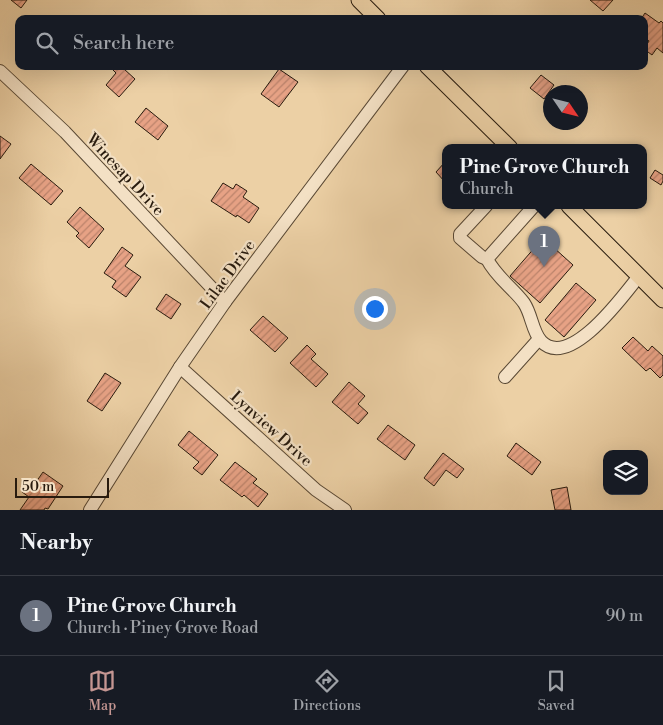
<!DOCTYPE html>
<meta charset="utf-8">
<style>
:root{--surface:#171b24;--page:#20242c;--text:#f1f3f6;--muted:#9ea1a6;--line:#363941;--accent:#c59692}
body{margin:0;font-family:"Libre Bodoni",serif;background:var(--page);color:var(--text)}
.controls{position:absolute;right:15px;bottom:15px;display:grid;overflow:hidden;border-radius:10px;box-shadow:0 5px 20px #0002}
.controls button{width:45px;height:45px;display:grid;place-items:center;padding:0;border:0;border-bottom:1px solid var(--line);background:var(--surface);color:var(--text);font:25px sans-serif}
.compass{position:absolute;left:543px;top:85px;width:45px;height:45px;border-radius:50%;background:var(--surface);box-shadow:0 5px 20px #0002;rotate:125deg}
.scale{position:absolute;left:15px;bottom:12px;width:94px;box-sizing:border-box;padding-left:5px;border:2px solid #281b0e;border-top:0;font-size:14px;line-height:18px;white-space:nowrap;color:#281b0e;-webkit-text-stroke:4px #f3e0c4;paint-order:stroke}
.you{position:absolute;left:374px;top:308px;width:18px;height:18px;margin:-12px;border:4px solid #fff;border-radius:50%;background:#1a73e8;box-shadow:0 0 0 8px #1a73e833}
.badge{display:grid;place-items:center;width:32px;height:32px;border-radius:50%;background:var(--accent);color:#fff;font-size:16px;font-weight:700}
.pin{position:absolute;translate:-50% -41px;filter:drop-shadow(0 1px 2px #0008)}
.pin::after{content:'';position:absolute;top:26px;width:18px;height:15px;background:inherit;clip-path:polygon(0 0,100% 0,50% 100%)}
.popup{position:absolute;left:442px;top:144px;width:205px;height:65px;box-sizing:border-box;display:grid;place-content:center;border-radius:10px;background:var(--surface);filter:drop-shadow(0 1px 4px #0005);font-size:16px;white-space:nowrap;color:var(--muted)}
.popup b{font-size:19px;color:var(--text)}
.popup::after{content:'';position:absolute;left:50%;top:100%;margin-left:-10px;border:10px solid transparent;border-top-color:var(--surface)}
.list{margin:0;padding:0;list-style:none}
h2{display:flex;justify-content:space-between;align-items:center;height:65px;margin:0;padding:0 20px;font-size:21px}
h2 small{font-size:16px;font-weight:400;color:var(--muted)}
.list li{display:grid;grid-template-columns:32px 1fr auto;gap:15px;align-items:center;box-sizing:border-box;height:80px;padding:0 20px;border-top:1px solid var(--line)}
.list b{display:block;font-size:19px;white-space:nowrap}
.list p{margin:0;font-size:16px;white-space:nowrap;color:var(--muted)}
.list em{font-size:16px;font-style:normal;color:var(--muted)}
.icon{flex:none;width:28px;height:28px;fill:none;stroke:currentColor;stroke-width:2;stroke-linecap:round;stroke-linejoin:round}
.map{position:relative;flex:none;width:663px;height:510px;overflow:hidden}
.search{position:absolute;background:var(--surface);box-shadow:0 5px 20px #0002;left:15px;right:15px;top:15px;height:55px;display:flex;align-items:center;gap:12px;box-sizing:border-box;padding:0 18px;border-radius:10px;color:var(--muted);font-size:19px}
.sheet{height:145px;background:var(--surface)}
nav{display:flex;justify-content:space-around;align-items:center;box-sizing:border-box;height:70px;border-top:1px solid var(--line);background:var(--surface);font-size:14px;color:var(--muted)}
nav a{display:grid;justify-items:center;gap:2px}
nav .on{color:var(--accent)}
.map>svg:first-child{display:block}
</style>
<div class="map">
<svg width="663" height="510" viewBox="0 0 663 510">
<defs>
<pattern id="building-hatch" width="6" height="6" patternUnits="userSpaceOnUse" patternTransform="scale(1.25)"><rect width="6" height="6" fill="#e7a285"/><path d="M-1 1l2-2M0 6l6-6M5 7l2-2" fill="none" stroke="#bb836b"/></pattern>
</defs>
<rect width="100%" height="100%" fill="#ecd0a5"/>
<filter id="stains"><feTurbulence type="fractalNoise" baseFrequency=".004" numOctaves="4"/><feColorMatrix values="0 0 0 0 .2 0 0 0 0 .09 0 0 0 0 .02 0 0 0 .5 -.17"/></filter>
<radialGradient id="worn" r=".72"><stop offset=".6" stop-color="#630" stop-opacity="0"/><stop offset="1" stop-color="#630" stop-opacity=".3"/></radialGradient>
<g fill="url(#building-hatch)" stroke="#281b0e">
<polygon points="11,0 27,0 21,8"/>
<polygon points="590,0 613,0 603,11"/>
<polygon points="645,13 659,23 661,21 663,23 663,53 657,48 652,55 644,49 649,41 644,37 644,19 641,19"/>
<polygon points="109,66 126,66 124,69 135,79 119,97 106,85 116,73"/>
<polygon points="279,69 298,82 279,107 261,94"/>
<polygon points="541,75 554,85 544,99 530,88"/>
<polygon points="146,108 168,126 158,140 135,122"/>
<polygon points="0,136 11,144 0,159"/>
<polygon points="445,162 445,182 436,172"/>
<polygon points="31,164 63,191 51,205 19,178"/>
<polygon points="655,170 663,175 663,181 661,185 650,178"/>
<polygon points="223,183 233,189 236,184 247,191 243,197 259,208 249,223 237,215 236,217 211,201"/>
<polygon points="80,207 104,229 89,248 76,236 79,233 67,222"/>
<polygon points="543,238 573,265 540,303 510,276"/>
<polygon points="122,247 133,255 125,266 141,277 126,297 112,287 116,281 104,273"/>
<polygon points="576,283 596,300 564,337 545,320"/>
<polygon points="166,294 181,304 171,319 156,309"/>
<polygon points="263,316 288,338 275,352 250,330"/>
<polygon points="633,337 648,351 652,346 663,356 663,375 660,378 650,368 646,371 622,348"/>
<polygon points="307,345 316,354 311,359 328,374 316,387 290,363"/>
<polygon points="105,373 121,383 102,411 87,401"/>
<polygon points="349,382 365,396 358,404 368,413 358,424 332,402"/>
<polygon points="388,425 415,445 405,460 377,439"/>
<polygon points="189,431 218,455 202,475 193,468 199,462 178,445"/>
<polygon points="516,443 541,462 532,475 507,456"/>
<polygon points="443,453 464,469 457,478 446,470 434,486 424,478"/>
<polygon points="235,462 257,479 253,483 268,494 258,507 244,495 242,497 220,480"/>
<polygon points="43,472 63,486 48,509 45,508 44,510 20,510 29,497 22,492 28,482 34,485"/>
<polygon points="567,487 571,510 555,510 551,490"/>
</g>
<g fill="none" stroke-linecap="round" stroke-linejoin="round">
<defs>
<g id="minor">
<polyline points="0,71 65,132 225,302"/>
<polyline points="486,206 460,234 460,238 482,257 487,259"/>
<path d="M 534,206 L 487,259 C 496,277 513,288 524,303 C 532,315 532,331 541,341 C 569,371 623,296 639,276"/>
<polyline points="180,367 316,490 345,510"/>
<polyline points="505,377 539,339"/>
<polyline points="90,510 180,367 225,302 403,66"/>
</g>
<g id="major">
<polyline points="359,0 378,19"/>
<polyline points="427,66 510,148"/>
<polyline points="569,206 663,300"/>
</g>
</defs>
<use href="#minor" stroke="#594834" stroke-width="14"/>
<use href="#major" stroke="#281b0e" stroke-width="17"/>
<use href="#minor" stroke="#f3e0c4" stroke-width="12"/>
<use href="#major" stroke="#ecd0a5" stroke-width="15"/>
</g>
<g text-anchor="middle" stroke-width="4.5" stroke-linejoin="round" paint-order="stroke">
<g font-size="16" fill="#281b0e" stroke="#f3e0c4">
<text transform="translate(126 174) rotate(47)" y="6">Winesap Drive</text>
<text transform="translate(227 274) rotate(-54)" y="6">Lilac Drive</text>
<text transform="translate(272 428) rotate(42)" y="6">Lynview Drive</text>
</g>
</g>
<rect width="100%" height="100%" filter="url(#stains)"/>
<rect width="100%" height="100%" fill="url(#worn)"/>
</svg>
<div class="controls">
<button><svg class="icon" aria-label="layers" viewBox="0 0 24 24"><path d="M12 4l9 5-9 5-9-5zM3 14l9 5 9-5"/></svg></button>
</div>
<svg class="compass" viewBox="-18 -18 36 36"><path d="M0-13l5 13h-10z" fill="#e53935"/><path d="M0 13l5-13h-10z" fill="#9ea1a6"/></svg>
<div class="scale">50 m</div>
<div class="you"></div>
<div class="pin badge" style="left:544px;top:267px;background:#6b7280">1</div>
<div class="popup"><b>Pine Grove Church</b>Church</div>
<div class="search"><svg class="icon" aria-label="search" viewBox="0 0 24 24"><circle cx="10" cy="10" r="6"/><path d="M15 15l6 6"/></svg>Search here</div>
</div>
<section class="sheet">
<h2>Nearby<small></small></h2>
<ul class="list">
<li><span class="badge" style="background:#6b7280">1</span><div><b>Pine Grove Church</b><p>Church · Piney Grove Road</p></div><em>90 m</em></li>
</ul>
</section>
<nav>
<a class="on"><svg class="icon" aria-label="map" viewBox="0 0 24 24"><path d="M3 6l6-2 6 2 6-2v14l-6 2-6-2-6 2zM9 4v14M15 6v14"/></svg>Map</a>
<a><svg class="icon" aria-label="directions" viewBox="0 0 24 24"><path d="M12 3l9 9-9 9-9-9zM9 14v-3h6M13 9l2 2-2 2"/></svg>Directions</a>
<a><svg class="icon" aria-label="saved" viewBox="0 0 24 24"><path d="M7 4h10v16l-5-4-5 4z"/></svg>Saved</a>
</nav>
